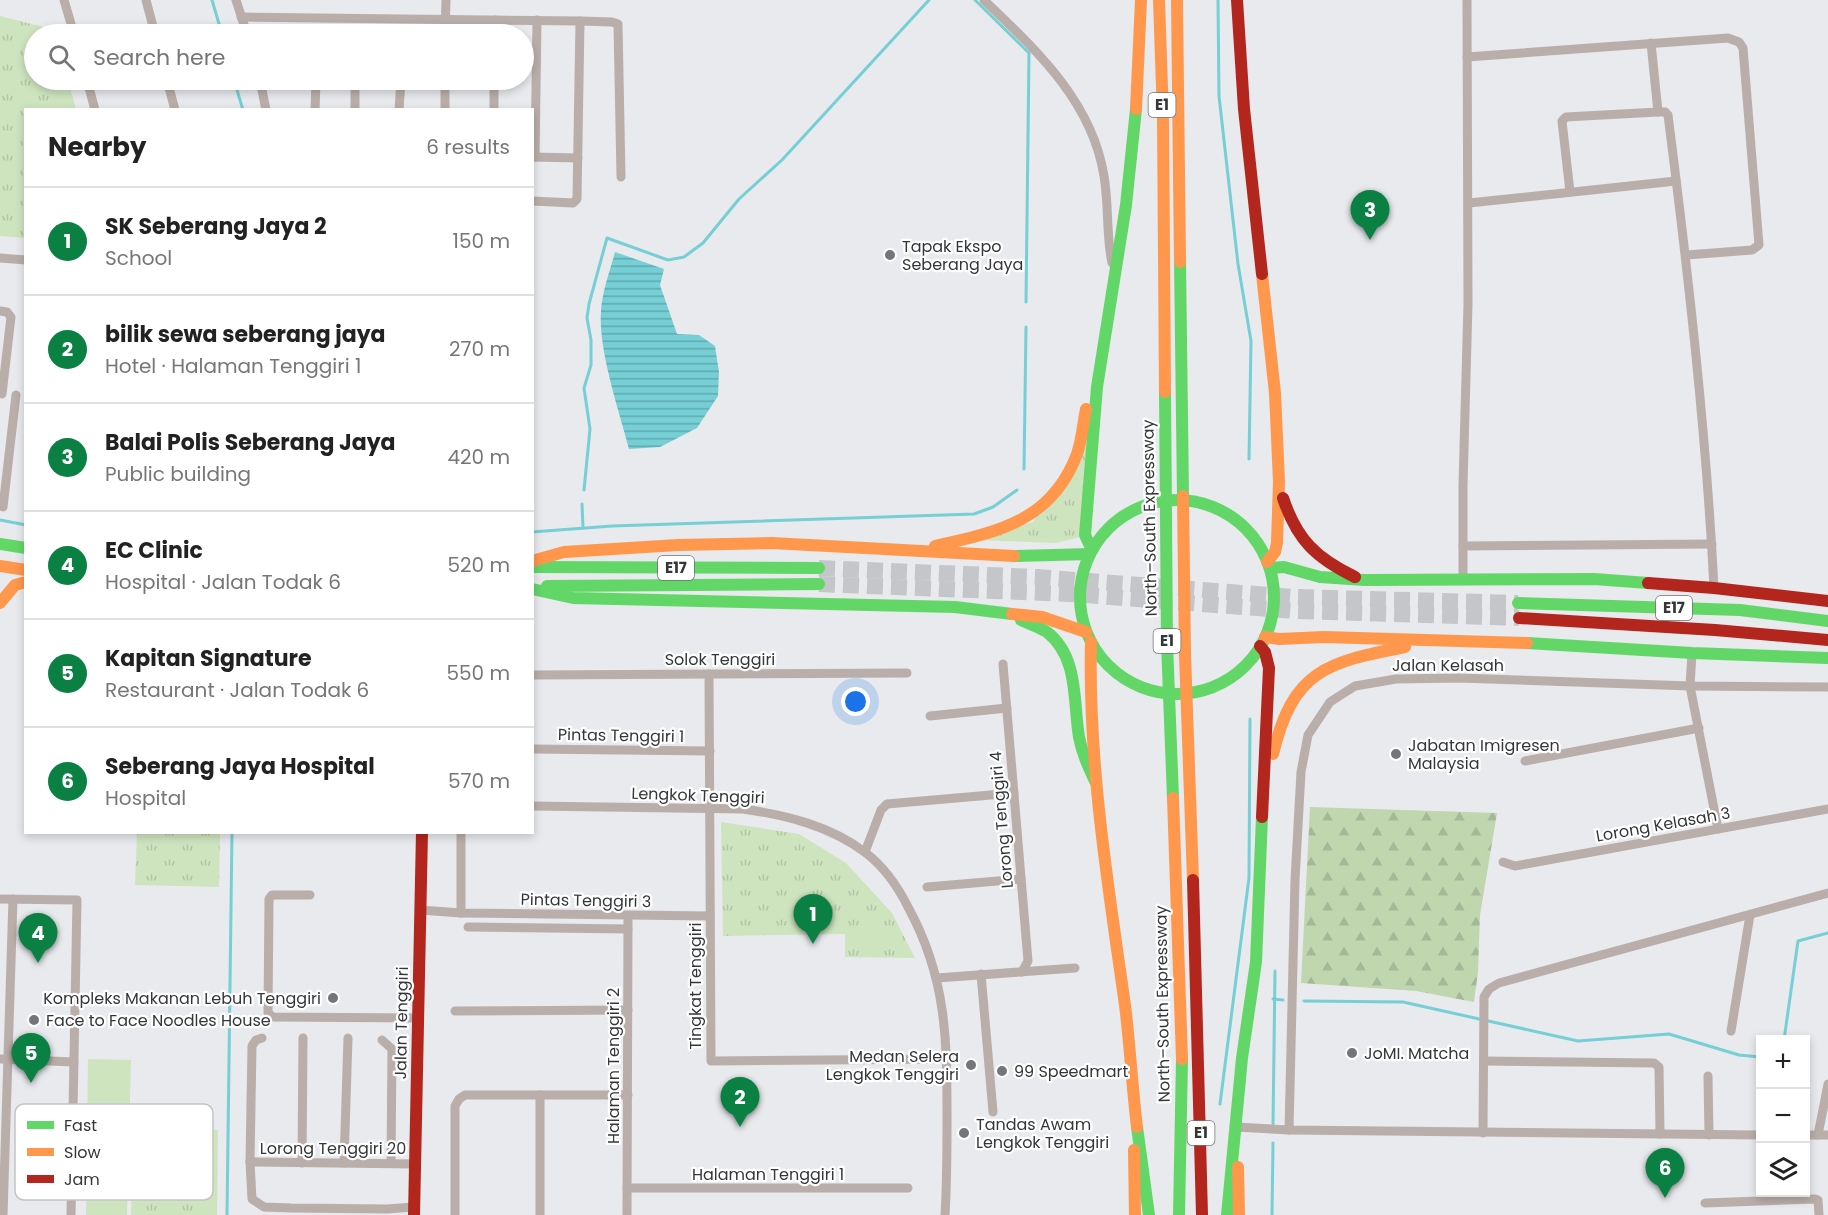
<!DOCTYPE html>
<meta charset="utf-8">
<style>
:root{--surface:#fff;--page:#f2f2f2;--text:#222;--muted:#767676;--line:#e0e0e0;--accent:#0b8043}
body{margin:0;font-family:Poppins,sans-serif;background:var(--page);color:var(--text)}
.controls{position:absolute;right:18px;bottom:18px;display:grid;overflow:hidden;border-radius:0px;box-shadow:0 3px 9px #0003}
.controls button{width:54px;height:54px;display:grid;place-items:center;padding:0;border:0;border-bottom:2px solid var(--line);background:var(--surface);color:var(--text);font:30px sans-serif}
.you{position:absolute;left:856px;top:702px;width:21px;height:21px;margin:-15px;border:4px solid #fff;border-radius:50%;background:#1a73e8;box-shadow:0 0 0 9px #1a73e833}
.badge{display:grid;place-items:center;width:39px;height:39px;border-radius:50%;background:var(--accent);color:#fff;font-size:20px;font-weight:700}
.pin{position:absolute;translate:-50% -50px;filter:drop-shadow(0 2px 3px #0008)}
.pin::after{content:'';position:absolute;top:32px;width:21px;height:18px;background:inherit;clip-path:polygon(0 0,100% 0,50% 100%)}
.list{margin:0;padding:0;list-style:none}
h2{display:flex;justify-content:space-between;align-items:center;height:78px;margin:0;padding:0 24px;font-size:26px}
h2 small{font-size:20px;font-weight:400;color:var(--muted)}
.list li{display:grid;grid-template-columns:39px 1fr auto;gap:18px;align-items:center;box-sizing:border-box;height:108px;padding:0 24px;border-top:2px solid var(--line)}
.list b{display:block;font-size:22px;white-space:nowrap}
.list p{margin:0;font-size:20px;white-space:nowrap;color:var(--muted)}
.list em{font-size:20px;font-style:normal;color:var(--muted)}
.icon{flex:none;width:33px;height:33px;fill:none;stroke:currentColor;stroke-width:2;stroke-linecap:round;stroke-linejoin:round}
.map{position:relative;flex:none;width:1828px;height:1215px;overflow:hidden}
.search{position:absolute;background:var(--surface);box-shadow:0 3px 9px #0003;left:24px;top:24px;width:510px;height:66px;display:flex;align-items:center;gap:15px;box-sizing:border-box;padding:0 21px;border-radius:33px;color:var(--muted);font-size:22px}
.panel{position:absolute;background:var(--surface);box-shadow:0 3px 9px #0003;left:24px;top:108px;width:510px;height:726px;border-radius:0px}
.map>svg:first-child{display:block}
</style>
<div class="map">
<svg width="1828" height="1215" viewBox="0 0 1828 1215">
<defs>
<pattern id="grass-tufts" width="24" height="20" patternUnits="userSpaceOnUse" patternTransform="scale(1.5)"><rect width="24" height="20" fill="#cee4bf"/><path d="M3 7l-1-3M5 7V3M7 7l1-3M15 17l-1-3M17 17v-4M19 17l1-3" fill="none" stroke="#b2c4a5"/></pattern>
<pattern id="forest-firs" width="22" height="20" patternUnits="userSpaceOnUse" patternTransform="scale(1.5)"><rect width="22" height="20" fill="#bfd6af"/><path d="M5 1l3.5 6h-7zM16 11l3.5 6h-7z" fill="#a5b897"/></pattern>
<pattern id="water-rules" width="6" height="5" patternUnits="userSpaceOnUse" patternTransform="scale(1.5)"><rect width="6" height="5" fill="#75cfd5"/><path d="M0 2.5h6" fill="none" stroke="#61a9ae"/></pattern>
</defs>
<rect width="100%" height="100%" fill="#e8eaee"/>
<g fill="url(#grass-tufts)">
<polygon points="0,16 55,30 56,34 34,34 34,80 68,80 76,109 26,110 25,238 0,236"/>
<polygon points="1090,439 1080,537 1056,543 975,540 1033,522"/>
<polygon points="721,822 799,834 846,863 892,913 915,958 845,957 845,934 723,936"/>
<polygon points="137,833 220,833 219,887 135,885"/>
<polygon points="133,1129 218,1130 217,1215 131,1215"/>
</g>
<polygon fill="url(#forest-firs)" points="1310,807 1497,813 1480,915 1478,972 1474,1002 1416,991 1301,983"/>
<g fill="#cee4bf">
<polygon points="882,923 894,945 875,956 863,933"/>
<polygon points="88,1059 131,1060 127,1215 86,1215"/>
</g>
<path fill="url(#water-rules)" d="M 615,252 L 664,269 L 660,285 L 677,334 L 699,335 L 715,346 L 719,372 L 718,396 L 697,428 L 660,447 L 629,449 C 619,410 598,350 601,311 C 602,292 610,271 615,252 Z"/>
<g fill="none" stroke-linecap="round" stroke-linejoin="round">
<g stroke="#75cfd5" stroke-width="3">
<polyline points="212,0 222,34"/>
<polyline points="975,0 1029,53 1026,302"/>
<polyline points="1218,0 1219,96 1238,264 1251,341 1249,459"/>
<polyline points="234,80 243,110"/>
<polyline points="1024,469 1026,327"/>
<polyline points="584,490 590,429 584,388 591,365 591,340 587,318 589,304 607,238 668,260 684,257 703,243 739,199 782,160 929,0"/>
<polyline points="582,504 583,528"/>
<polyline points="0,520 26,525"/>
<polyline points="532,532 612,526 974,514 993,507 1017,490"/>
<polyline points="1273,999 1283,1000"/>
<polyline points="1304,1001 1403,1002 1578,1041 1669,1034 1739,1055 1760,1057"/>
<polyline points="1784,1040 1798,941 1828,933"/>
<polyline points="1220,1104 1249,878 1250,719"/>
<polyline points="1273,1126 1275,971"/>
<polyline points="227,1215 232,832"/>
<polyline points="1272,1215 1273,1143"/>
</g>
<g stroke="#c4c6ca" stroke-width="16" stroke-dasharray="16 8" stroke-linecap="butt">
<polyline points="819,568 1037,577 1294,597 1518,603"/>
<polyline points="819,584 1071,594 1295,611 1519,618"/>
</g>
<g stroke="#b9aeaa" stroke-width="9">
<polyline points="64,0 74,34"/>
<polyline points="146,0 155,34"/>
<polyline points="236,0 247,34"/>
<path d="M 984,0 C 1036,50 1092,101 1104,176 C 1109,205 1106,235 1112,263"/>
<polyline points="241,17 580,21 612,22 618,24 621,177"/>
<polyline points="445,34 446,0"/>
<polyline points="495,34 495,20"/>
<polyline points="1651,43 1658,112"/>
<polyline points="1467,57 1728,38 1739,42 1743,48 1759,245 1752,250 1687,255"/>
<polyline points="87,80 95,110"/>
<polyline points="167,80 175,110"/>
<polyline points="260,80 266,110"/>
<polyline points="315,110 316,80"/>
<polyline points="355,110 355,80"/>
<polyline points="399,110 401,80"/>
<polyline points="445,110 445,80"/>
<polyline points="494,110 494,80"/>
<polyline points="532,157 578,158"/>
<polyline points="535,157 537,20"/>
<path d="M 1570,192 L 1562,121 L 1566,117 L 1658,112 L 1665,112 L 1668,115 C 1688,272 1706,430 1714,588"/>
<polyline points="532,201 573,203 577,199 580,21"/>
<polyline points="1469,203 1676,181"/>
<polyline points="0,258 26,260"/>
<polyline points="0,311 7,312 11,317 2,394"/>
<polyline points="3,507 16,395"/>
<polyline points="1463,546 1712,544"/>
<polyline points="1463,580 1463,485 1468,304 1467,0"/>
<polyline points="1692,653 1690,686 1718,829"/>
<polyline points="1003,664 1028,961 1022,972"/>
<polyline points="709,674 711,1061 947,1059"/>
<polyline points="532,675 907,673"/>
<polyline points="930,716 1007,708"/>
<polyline points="532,749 710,751"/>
<polyline points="1525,761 1699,728"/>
<path d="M 532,806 L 743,809 C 786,815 831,826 866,853 C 884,867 898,887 908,907 C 947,978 947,1040 947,1119 C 947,1151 947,1183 945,1215"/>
<polyline points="865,852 881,810 887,804 1014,793"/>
<polyline points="1503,862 1515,866 1828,809"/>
<polyline points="927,887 1021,879"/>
<polyline points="310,895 272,895 269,899 268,1013 273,1017 418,1018"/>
<polyline points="0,899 77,900 71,1215"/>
<polyline points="420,910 461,913 710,916"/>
<polyline points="461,913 461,834"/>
<polyline points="468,927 628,929"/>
<polyline points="981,974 993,1112"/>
<polyline points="937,978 1075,968"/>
<polyline points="455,1011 628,1010"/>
<polyline points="1731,1031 1750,915"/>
<polyline points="262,1038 256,1040 252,1046 250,1162 252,1199 264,1207 291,1208 387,1209 414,1207"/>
<polyline points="382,1040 392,1049 391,1163"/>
<polyline points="0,1059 74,1062"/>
<polyline points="1484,1061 1654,1063 1659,1067 1660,1134"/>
<polyline points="1708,1076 1709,1135"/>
<polyline points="1236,1127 1289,1130 1760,1135"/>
<polyline points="1289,1130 1295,880 1301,772 1308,735 1330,702 1355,686 1396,679 1459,678 1690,686 1828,687"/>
<polyline points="1483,1133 1484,997 1489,989 1499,983 1828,893"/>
<polyline points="1806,1135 1828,1135"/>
<polyline points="1818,1135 1828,1084"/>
<polyline points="250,1162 415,1164"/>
<polyline points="302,1163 303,1038"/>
<polyline points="344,1163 348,1038"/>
<polyline points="627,1188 908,1188"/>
<polyline points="1705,1203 1815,1199 1818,1200 1819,1215"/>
<polyline points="3,1215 13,899"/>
<polyline points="455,1215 455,1106 459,1099 465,1095 628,1095"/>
<polyline points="540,1215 540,1095"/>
<polyline points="627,1215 628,916"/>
</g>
<g stroke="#63d668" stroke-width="12">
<polyline points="1180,262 1183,496"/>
<polyline points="1165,392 1167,643 1173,798"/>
<circle cx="1177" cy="597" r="97"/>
<polyline points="0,544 26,548"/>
<polyline points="1092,550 1085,535 1097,387 1126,205 1136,109"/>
<polyline points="1014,556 1090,554"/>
<polyline points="532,567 819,568"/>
<polyline points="1270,568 1284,567 1320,577 1365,580 1594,579 1648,583"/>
<polyline points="547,586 819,584"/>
<polyline points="532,589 573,598 955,607 1012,614"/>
<polyline points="1518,603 1740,610 1828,621"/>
<path d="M 1021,620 C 1029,624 1039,627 1047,632 C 1079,657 1073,701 1079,737 C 1082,753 1088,766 1095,781"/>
<polyline points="1527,643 1692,653 1828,658"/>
<polyline points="1137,1127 1149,1215"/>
<polyline points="1179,1215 1182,1059"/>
<polyline points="1227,1215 1242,1058 1256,962 1262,817"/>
</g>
<g stroke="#ff974d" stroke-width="12">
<polyline points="1159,0 1163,116 1165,392"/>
<polyline points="1177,0 1180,262"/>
<polyline points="1136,109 1141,0"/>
<polyline points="1262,274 1275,393 1279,482 1277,543 1275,552 1267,562"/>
<polyline points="1183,496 1185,654 1193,880"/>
<path d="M 935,546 C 998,532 1052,521 1077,454 C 1082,440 1083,424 1086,409"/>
<polyline points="532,561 564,552 678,545 772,543 1014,556"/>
<polyline points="0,566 26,570"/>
<polyline points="0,603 15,585 26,582"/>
<polyline points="1012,614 1042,617 1086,632"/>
<polyline points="1265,637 1279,639 1324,637 1527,643"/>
<path d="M 1091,642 C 1088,763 1108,885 1125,1005 C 1130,1045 1132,1086 1137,1127"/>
<path d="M 1273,754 C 1293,670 1327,662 1405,647"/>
<polyline points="1173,798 1182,1059"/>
<polyline points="1134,1150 1135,1215"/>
<polyline points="1238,1167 1239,1215"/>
</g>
<g stroke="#b3261e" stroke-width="12">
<polyline points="1237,0 1244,109 1262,274"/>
<path d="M 1283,498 C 1297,540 1316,558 1355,577"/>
<polyline points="1648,583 1714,588 1828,601"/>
<polyline points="1519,618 1715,630 1828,640"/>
<polyline points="1260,646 1265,652 1269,668 1262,817"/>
<polyline points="1193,880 1202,1215"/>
<polyline points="414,1215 422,832"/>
</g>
</g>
<g fill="#737578" stroke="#fff" stroke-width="2">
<circle cx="890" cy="255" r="6"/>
<circle cx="1396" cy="754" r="6"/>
<circle cx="333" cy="998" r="6"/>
<circle cx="34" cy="1020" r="6"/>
<circle cx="1352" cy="1053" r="6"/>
<circle cx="971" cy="1065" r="6"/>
<circle cx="1002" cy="1071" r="6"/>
<circle cx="964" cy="1133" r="6"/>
</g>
<g text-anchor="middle" stroke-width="4.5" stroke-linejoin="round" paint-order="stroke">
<g fill="#fff" stroke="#717274" stroke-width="1.5">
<rect x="1148.5" y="93" width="27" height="24" rx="4.5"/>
<rect x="658" y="556" width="36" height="24" rx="4.5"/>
<rect x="1656" y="596" width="36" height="24" rx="4.5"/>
<rect x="1153.5" y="629" width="27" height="24" rx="4.5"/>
<rect x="1187.5" y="1121" width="27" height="24" rx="4.5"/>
</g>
<g font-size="15" font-weight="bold" fill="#343639">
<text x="1162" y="110">E1</text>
<text x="676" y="573">E17</text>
<text x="1674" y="613">E17</text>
<text x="1167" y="646">E1</text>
<text x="1201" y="1138">E1</text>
</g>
<g font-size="16" fill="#343639" stroke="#fff" text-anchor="start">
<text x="902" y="252">Tapak Ekspo<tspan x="902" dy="18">Seberang Jaya</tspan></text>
<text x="1408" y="751">Jabatan Imigresen<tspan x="1408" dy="18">Malaysia</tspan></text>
<text x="321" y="1004" text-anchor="end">Kompleks Makanan Lebuh Tenggiri</text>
<text x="46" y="1026">Face to Face Noodles House</text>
<text x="1364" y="1059">JoMI. Matcha</text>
<text x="959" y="1062" text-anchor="end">Medan Selera<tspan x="959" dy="18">Lengkok Tenggiri</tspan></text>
<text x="1014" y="1077">99 Speedmart</text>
<text x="976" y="1130">Tandas Awam<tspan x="976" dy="18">Lengkok Tenggiri</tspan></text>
</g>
<g font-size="16" fill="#343639" stroke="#fff">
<text transform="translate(1149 518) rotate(-91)" y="6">North–South Expressway</text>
<text x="720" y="665">Solok Tenggiri</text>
<text x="1448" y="671">Jalan Kelasah</text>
<text transform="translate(621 735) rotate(1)" y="6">Pintas Tenggiri 1</text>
<text transform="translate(698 795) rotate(2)" y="6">Lengkok Tenggiri</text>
<text transform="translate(1001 820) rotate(-95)" y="6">Lorong Tenggiri 4</text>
<text transform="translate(1663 824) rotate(-10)" y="6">Lorong Kelasah 3</text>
<text transform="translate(586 900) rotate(1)" y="6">Pintas Tenggiri 3</text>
<text transform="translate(695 986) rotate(-90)" y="6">Tingkat Tenggiri</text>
<text transform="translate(1162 1004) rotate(-91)" y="6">North–South Expressway</text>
<text transform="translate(401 1023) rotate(-89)" y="6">Jalan Tenggiri</text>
<text transform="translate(613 1066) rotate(-90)" y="6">Halaman Tenggiri 2</text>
<text x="333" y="1154">Lorong Tenggiri 20</text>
<text x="768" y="1180">Halaman Tenggiri 1</text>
</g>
</g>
<rect x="15" y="1104" width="198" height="96" rx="9" fill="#fff" stroke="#c2c3c4" stroke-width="1.5"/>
<rect x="27" y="1121" width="27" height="8" fill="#63d668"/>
<rect x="27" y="1148" width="27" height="8" fill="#ff974d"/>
<rect x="27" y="1175" width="27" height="8" fill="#b3261e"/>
<g font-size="16" fill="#343639">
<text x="64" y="1131">Fast</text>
<text x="64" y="1158">Slow</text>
<text x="64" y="1185">Jam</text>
</g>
</svg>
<div class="controls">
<button>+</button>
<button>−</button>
<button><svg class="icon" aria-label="layers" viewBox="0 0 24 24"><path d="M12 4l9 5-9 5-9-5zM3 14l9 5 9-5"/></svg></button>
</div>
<div class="you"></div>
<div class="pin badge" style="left:813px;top:944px">1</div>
<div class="pin badge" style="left:740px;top:1127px">2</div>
<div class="pin badge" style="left:1370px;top:240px">3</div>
<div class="pin badge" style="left:38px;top:963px">4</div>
<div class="pin badge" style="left:31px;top:1083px">5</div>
<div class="pin badge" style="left:1665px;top:1198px">6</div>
<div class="search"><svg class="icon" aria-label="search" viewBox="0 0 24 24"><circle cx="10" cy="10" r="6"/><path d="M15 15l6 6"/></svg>Search here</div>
<section class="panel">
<h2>Nearby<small>6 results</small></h2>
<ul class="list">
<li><span class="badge">1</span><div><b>SK Seberang Jaya 2</b><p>School</p></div><em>150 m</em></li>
<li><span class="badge">2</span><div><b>bilik sewa seberang jaya</b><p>Hotel · Halaman Tenggiri 1</p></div><em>270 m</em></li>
<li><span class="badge">3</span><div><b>Balai Polis Seberang Jaya</b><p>Public building</p></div><em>420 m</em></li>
<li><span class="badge">4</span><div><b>EC Clinic</b><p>Hospital · Jalan Todak 6</p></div><em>520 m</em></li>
<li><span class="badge">5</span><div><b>Kapitan Signature</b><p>Restaurant · Jalan Todak 6</p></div><em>550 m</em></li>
<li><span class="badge">6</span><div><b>Seberang Jaya Hospital</b><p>Hospital</p></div><em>570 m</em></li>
</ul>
</section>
</div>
